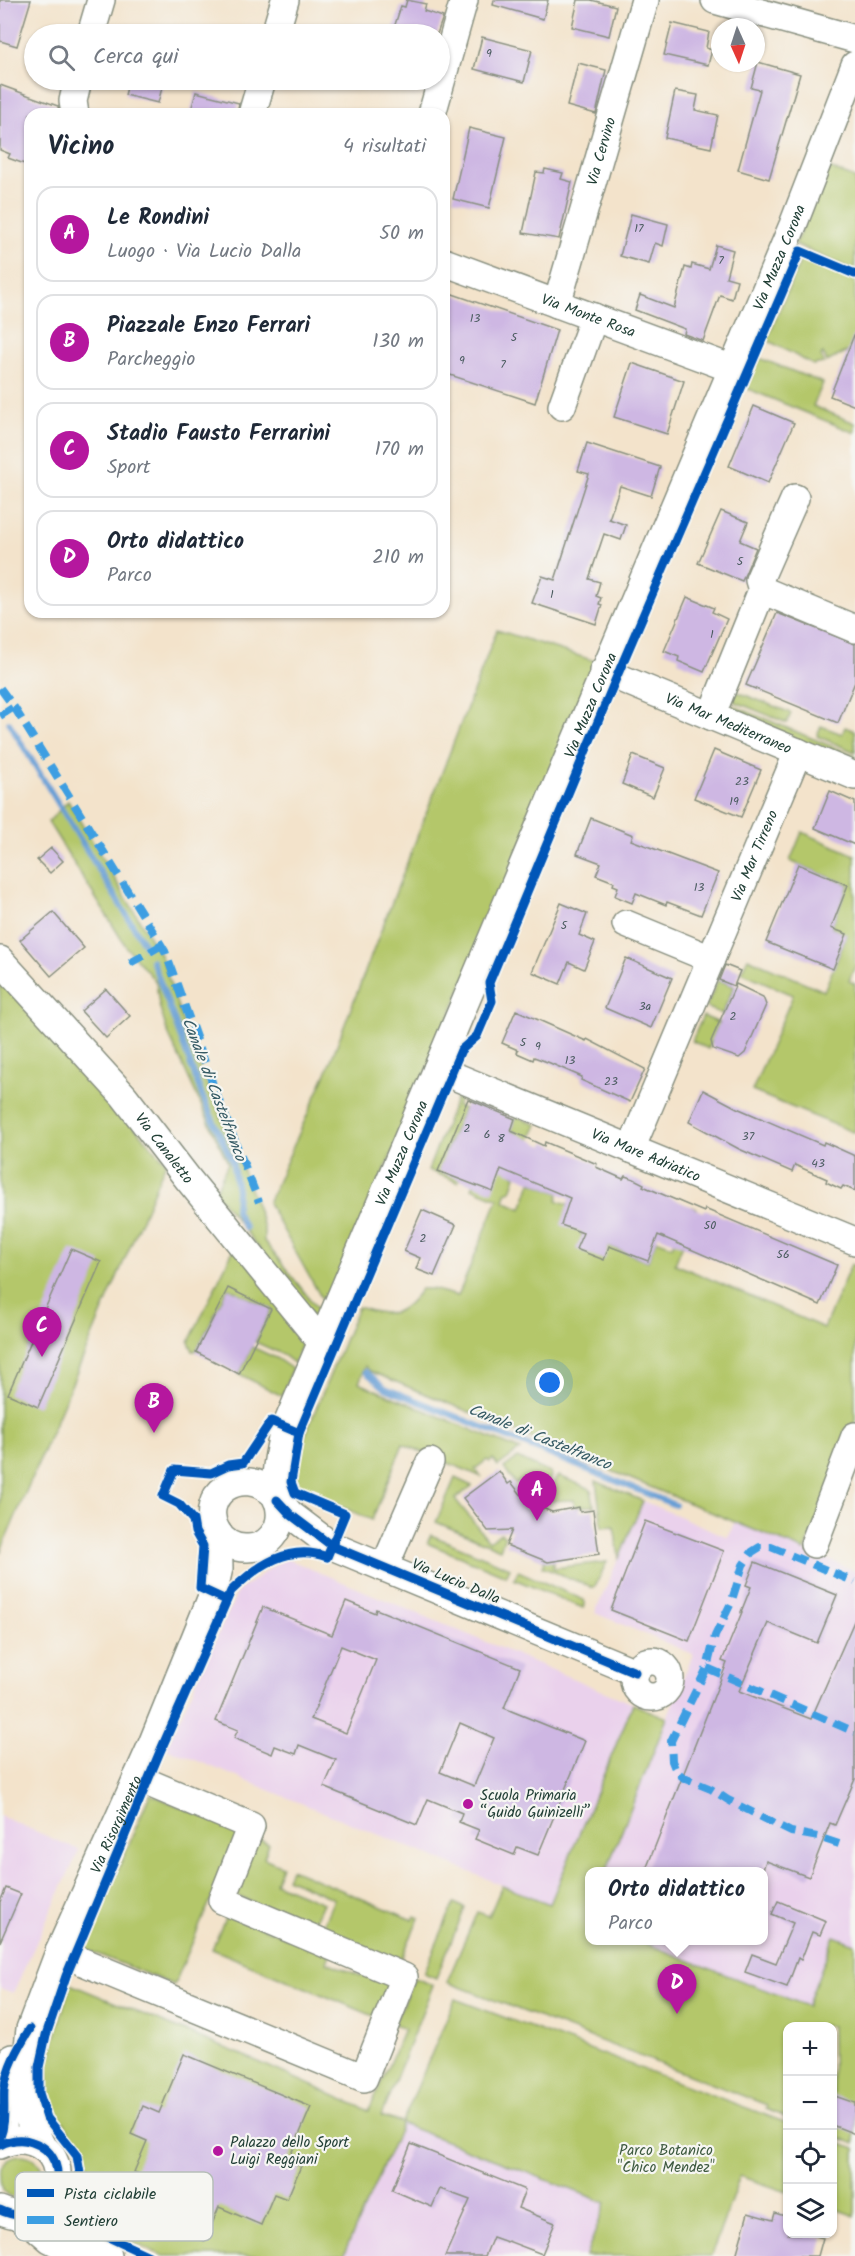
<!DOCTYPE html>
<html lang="it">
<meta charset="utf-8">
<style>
:root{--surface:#fff;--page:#f2f2f3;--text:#1f2937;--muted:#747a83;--line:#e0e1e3;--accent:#b5179e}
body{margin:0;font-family:Kalam,sans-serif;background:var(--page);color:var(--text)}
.controls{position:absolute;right:18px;bottom:18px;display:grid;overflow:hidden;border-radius:12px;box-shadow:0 2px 4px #0004}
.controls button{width:54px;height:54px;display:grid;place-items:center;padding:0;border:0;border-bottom:2px solid var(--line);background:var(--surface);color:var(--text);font:30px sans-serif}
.compass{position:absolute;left:711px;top:18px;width:54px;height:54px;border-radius:50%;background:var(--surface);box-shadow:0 2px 4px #0004;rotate:177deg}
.you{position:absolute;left:550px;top:1383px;width:21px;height:21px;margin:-15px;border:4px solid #fff;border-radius:50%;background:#1a73e8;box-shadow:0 0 0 9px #1a73e833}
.badge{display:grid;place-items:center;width:39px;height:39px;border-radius:50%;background:var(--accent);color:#fff;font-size:20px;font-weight:700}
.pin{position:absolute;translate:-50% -50px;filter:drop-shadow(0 2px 3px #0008)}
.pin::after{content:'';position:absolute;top:32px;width:21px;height:18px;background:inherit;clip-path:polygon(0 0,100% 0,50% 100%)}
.popup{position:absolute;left:585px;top:1867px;width:183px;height:78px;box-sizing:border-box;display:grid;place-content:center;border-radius:12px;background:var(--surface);filter:drop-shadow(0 2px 4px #0005);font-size:20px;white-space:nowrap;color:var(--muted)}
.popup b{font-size:22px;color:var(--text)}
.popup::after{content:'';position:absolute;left:50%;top:100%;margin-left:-12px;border:12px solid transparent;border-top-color:var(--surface)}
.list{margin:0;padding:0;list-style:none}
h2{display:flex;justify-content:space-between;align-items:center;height:78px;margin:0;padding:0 24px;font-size:26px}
h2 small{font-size:20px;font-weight:400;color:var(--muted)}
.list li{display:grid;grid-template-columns:39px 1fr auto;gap:18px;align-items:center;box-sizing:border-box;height:96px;margin:0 12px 12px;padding:0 12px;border:2px solid var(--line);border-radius:18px}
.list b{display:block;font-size:22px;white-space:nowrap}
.list p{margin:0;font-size:20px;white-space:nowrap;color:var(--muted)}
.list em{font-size:20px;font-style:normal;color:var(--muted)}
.icon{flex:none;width:33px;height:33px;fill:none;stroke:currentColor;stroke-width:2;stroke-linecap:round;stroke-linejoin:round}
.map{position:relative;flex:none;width:855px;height:2256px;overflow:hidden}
.search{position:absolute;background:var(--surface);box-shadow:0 2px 4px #0004;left:24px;top:24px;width:426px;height:66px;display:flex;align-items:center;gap:15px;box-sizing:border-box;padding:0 21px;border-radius:33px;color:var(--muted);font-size:22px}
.panel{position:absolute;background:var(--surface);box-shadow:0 2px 4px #0004;left:24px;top:108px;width:426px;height:510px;border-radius:18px}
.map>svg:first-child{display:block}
</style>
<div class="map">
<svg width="855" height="2256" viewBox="0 0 855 2256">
<rect width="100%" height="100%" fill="#f6f6f2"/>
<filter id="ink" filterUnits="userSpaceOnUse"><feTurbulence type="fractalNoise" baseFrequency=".0167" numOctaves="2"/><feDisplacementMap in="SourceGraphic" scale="12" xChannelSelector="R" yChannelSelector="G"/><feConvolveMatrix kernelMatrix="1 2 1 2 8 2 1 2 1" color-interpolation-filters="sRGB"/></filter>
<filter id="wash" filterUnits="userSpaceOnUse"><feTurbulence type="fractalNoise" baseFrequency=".008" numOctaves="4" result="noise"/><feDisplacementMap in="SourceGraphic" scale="24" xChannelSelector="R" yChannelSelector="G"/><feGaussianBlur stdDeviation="1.35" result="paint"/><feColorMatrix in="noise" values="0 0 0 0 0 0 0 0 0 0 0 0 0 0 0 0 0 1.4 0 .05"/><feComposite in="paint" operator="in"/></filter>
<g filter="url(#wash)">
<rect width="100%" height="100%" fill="#f3e3cb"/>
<g fill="#ead1ec">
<polygon points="643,1501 728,1537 735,1521 855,1571 855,1944 834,1936 807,2006 639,1941 764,1940 764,1872 590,1872 590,1921 166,1748 238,1591 285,1558 667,1718 693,1654 595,1613"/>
<polygon points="0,1816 79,1850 13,1993 0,1988"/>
<polygon points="402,2124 606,2203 586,2256 343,2256"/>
</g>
<g fill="#b4c76b" stroke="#6a8250" stroke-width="1.5">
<polygon points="829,168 855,178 855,271 795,244"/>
<polygon points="802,256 855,279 855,350 846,352 827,362 823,353 821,356 824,363 813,365 767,340"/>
<polygon points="759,358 823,383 813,406 855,423 855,433 746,388"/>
<polygon points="497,630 598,662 327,1308 268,1203 326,1073"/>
<polygon points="735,691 791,713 787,723 731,700"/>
<polygon points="729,704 855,756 855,765 726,710"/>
<polygon points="821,726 842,734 845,727 855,731 855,752 817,736"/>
<polygon points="68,801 161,956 192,1050 230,1137 255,1202 264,1228 264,1241 321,1313 317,1322 215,1192 228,1163 167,1031 159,1005 156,982 127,948 48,822"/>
<polygon points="802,832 855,855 855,966 849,981 855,984 855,1133 752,1091 793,995 741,972 748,958 824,991 847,935 831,928 848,885 790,861"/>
<polygon points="0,978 166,1162 0,1553"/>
<polygon points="718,980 734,986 722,1014 706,1007"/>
<polygon points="703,1016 719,1023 708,1049 692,1041"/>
<polygon points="459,1091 463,1093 457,1106 464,1109 445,1153 451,1168 460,1178 458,1182 428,1170"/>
<path d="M 518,1117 L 537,1125 L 513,1174 L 516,1176 L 511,1191 L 506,1193 L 504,1201 L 522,1209 L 531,1182 L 559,1193 L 557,1200 L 585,1211 L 602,1182 L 581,1235 L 648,1261 L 656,1240 L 672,1246 L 685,1213 L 692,1207 L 697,1209 L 675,1264 L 824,1328 L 851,1264 L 855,1266 L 855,1421 L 805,1551 L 370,1371 L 365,1366 L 359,1383 L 520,1450 L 498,1466 L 493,1459 L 490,1462 L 487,1460 L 475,1469 L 482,1477 L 403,1444 L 372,1520 L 298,1488 L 294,1479 L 299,1450 L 358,1307 C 390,1317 401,1317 421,1289 L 432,1289 L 458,1296 L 498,1199 L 472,1188 L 484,1161 L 516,1133 L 511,1131 L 515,1119 Z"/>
<polygon points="235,1246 302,1333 303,1342 294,1363 282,1354 255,1342 271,1309 228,1288 197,1350 193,1351 189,1342"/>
<polygon points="252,1347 276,1358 292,1369 282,1396 239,1374"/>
<polygon points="517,1458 550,1473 551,1476 540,1499 534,1496 524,1479 515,1484 504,1468"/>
<polygon points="559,1476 591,1489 594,1506 575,1507 574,1500 546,1501 556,1478"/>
<polygon points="455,1478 472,1486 455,1499 489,1541 501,1533 505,1536 500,1549 436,1522"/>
<polygon points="596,1481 643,1501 619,1558 614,1526 602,1527"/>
<polygon points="431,1535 510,1568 506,1576 427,1543"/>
<polygon points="547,1553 553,1556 553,1568 607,1562 594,1588 542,1567"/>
<polygon points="518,1571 584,1600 585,1603 583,1608 514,1579"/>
<polygon points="633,1704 667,1718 606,1871 590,1872 590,1911 587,1920 590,1921 590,1940 639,1941 807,2006 834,1936 855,1944 855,2144 833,2135 832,2026 788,2026 787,2118 766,2109 767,2105 447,1982 477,1912 489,1916 502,1886 550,1904"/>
<polygon points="150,1794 240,1832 174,1985 85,1949"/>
<polygon points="256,1838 269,1844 264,1858 282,1866 275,1883 323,1903 312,1927 234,1895"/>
<polygon points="291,1869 413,1920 415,1916 419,1918 399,1964 321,1930 334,1899 287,1878"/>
<polygon points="454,1903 465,1908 436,1978 424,1973"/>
<polygon points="227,1913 330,1955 327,1962 361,1976 365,1970 391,1981 376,2017 212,1949"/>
<polygon points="414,1978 433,1985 381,2116 402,2123 455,1999 787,2123 787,2192 740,2176 711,2256 586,2256 606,2203 402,2124 343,2256 164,2256 114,2235 89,2206 89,2166 65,2124 48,2102 48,2063 70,1984 254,2060 369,2111 404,2029 394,2024"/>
<polygon points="832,2140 855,2148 855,2216 833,2208"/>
<circle cx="21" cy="2177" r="22"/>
</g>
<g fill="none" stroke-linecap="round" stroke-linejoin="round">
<g stroke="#679fd5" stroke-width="6">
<polyline points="9,723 146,947"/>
<polyline points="152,960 203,1098 232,1161 237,1190 236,1211 245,1228"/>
<polyline points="366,1372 385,1388 675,1505"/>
</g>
</g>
<g id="blocks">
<g fill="#ceb7e3" fill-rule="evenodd">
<polygon points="0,0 31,0 17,46 0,41"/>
<polygon points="407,0 426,4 424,11 443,17 437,34 392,34 401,6 405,7"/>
<polygon points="494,0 548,0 543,19 493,5"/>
<polygon points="578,0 591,0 616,6 609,36 572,27"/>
<polygon points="672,23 709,32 706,48 712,50 708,65 664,55"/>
<polygon points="482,37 532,50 524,82 474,69"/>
<polygon points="758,62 800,74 769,179 738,170 760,90 751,88"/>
<polygon points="578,63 606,70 596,114 567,106"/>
<polygon points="129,80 164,80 158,103 125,95"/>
<polygon points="0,85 58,106 59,114 30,114 30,166 8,158 10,154 0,150"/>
<polygon points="675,91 698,95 695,110 718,115 711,148 665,138"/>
<polygon points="196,92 239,103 237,114 190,114"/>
<polygon points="469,128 506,137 489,208 453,199"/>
<polygon points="545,169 563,173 561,179 572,182 559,239 523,233 536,172 544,173"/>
<polygon points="631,214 668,224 663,246 655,243 649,264 620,256"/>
<polygon points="716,245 733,250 726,277 737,280 732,299 720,295 703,341 684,334 685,329 635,310 640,295 674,308 685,267 691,269 692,264 709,269"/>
<polygon points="444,291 557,330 535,403 444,373"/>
<polygon points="854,335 855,335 855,406 830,396"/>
<polygon points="632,363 684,381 667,434 614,417"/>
<polygon points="754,406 794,423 768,483 729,466"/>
<polygon points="587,443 660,467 651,496 620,486 609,519 626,525 621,540 604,534 589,579 600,582 596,596 601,598 599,604 602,605 596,624 532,603 542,576 555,580 589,474 578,471"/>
<polygon points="721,511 748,522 740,541 756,548 742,581 698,563"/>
<polygon points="687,597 714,608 712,612 727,619 704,672 678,661 679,657 664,651"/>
<polygon points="777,613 855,644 855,682 838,723 746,685"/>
<polygon points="714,750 761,770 741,817 694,798"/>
<polygon points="633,755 665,768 653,797 622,784"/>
<polygon points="830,791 855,802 855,845 815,828"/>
<polygon points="591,818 633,835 631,840 718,873 701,915 667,902 666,905 636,893 632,903 615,896 618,887 613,885 614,882 596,875 601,863 577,854"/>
<polygon points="51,848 63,861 50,873 37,860"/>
<polygon points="798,864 848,885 831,928 847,934 833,969 766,942"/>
<polygon points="561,903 587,914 579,935 595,942 584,969 569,962 560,984 532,972"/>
<polygon points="53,912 84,948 51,976 20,940"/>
<polygon points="626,958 672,978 651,1028 605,1008"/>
<polygon points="725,965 740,971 734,986 719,980"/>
<polygon points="736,984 763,997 766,1005 745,1053 739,1058 713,1049 711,1041"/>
<polygon points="106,989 130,1016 106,1038 81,1011"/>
<polygon points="516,1010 586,1041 587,1039 645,1069 630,1102 581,1080 582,1077 550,1063 534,1057 533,1060 517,1053 518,1050 502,1043"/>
<polygon points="703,1090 737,1108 823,1145 824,1142 855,1156 855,1191 843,1186 841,1189 826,1182 827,1179 795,1165 792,1172 739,1149 689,1122"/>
<polygon points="468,1099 515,1119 511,1131 516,1133 544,1146 545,1142 597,1164 596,1167 623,1179 625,1176 634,1179 644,1184 643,1186 704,1212 705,1209 837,1265 820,1305 658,1235 648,1261 609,1246 604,1260 576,1249 583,1233 561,1225 570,1198 501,1169 493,1192 438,1171"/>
<polygon points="422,1210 456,1225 434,1276 416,1269 420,1258 404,1251"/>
<polygon points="71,1249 101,1262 38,1407 8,1394"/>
<polygon points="228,1288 271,1309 239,1374 196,1352"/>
<polygon points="499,1471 508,1484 511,1482 527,1502 552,1512 579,1507 580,1512 593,1510 599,1554 548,1562 506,1545 512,1530 488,1531 463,1498"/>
<polygon points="645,1521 724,1551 689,1641 611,1610"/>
<polygon points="755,1562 837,1595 817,1643 768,1623 739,1691 811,1719 855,1619 855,1779 835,1825 830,1823 809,1877 766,1861 762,1872 645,1872 727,1663 722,1661 742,1612 741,1612 751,1587 746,1585"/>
<path d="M 346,1601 L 375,1613 L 376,1609 L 520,1668 L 504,1708 L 585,1741 L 538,1855 L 517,1847 L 514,1855 L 475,1839 L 479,1830 L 459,1822 L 462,1813 L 428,1799 L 417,1825 L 324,1787 L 336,1760 L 299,1745 L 296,1754 L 275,1746 L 272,1754 L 234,1738 L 238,1730 L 216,1721 L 263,1607 L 332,1635 ZM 341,1646 L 376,1660 L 346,1733 L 311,1719 ZM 460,1723 L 494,1738 L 474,1786 L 440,1772 Z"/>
<polygon points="6,1888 21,1894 0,1942 0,1902"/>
<polygon points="778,1901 826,1921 820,1935 812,1932 801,1960 798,1958 787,1987 745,1972 752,1954 776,1963 793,1923 772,1914"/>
<polygon points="184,2054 311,2107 288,2161 301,2166 287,2199 274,2194 261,2225 219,2207 205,2241 162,2223 176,2190 134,2172 147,2141 131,2134 143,2106 159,2113"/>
<polygon points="832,2095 855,2103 855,2134 832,2125"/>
<polygon points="411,2144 525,2190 518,2208 555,2223 542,2254 508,2241 507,2242 493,2237 485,2256 445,2256 470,2200 440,2189 432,2207 392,2190"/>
<polygon points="748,2213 773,2220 775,2213 788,2217 788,2234 808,2234 823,2238 818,2256 736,2256"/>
</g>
</g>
</g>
<g filter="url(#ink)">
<use href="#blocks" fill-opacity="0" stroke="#899080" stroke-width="1.5"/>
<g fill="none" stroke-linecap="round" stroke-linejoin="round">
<defs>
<g id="minor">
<polyline points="715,0 855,39"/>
<polyline points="91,34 101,0"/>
<polyline points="275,34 285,0"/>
<polyline points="75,114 73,101 78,80"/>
<polyline points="252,114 262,80"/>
<polyline points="432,114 464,0"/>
<path id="s1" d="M 444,262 L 733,369"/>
<path id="s2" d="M 557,304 L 645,0"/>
<polyline points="562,406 594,317"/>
<polyline points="762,590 759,580 795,498"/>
<path id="s3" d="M 603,671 L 855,776"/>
<polyline points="711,716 762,590 855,629"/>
<polyline points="626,924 711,959"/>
<path id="s4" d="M 0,960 L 124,1096 L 188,1179 L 322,1343"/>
<path id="s5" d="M 437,1069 L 855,1241"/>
<path id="s6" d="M 631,1149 L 798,752"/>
<path id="s7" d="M 276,1496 C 241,1461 196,1497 217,1532 C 224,1543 235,1549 248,1548 C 267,1548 282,1530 280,1511 C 279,1500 275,1491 276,1480 C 276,1465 280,1449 283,1434 L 793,225 L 855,65"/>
<polyline points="277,1500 291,1515 332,1546 635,1672"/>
<polyline points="814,1544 855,1436"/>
<polyline points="384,1568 430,1462"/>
<circle cx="652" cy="1679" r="18"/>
<polyline points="59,1952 364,2078 404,1977 222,1900 251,1826 137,1778"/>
<polyline points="0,2137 3,2129 5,2087 12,2058"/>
<path d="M 0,2145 C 10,2140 21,2138 32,2142 C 81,2158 52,2235 0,2210"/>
<path id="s8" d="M 42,2147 L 26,2112 L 23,2092 L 30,2029 L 59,1952 L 150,1749 L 213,1594 L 219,1568 L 218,1533"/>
<path d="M 53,2195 C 62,2228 82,2237 108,2256"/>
<polyline points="16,2215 36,2227 50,2239 82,2256"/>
</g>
</defs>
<use href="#minor" stroke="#899080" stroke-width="30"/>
<use href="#minor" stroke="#fff" stroke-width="27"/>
<g stroke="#3c9ee2" stroke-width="8" stroke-dasharray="15 8" stroke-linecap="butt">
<polyline points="0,688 14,707 165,951 216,1093 259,1202"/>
<polyline points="0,716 14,707"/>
<polyline points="130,963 162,945"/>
<polyline points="707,1668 855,1732"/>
<polyline points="839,1844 818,1837 791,1832 728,1800 711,1789 684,1778 676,1771 672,1761 671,1741 707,1668 715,1636 731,1603 743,1565 752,1552 760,1547 771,1547 855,1582"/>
</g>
<defs>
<g id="cycleway">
<polyline points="277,1500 291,1515 332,1546 635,1672"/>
<polyline points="226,1600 200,1588 203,1546 195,1532 193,1520 179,1504 163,1496 174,1470 211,1473 228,1465 243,1463 271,1421 299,1433"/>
<path d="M 0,2137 C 6,2122 3,2105 4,2090 C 7,2067 18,2048 30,2029"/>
<path d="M 0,2145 C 10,2140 21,2138 32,2142 C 81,2158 52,2235 0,2210"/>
<path d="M 149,2256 L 106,2236 L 90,2221 L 85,2212 L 79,2196 L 80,2173 L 77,2156 L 47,2118 L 39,2093 L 39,2067 L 46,2035 L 66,1976 L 159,1754 L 231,1591 C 257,1566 289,1543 327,1557 L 345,1514 L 295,1493 L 291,1482 L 299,1433 L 461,1050 L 477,1036 L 492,1001 L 489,983 L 617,676 L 800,251 L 855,274"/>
</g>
</defs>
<use href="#cycleway" stroke="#f6f6f2" stroke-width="13"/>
<use href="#cycleway" stroke="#0057b8" stroke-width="9"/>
</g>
</g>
<g fill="#b5179e" stroke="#f6f6f2" stroke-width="2">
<circle cx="468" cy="1804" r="6"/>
<circle cx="218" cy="2151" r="6"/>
</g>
<g text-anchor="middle" stroke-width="4.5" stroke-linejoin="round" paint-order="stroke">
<g font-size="12" fill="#4b5c60">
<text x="489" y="57">9</text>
<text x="639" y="232">17</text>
<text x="721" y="264">7</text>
<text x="475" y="322">13</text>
<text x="514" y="341">5</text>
<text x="462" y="364">9</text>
<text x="503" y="368">7</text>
<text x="740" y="565">5</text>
<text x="552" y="598">1</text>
<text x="712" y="638">1</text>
<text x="742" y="785">23</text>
<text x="734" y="805">19</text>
<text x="699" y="891">13</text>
<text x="564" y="929">5</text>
<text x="645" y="1010">3a</text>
<text x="733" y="1020">2</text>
<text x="523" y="1046">5</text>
<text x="538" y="1050">9</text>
<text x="570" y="1064">13</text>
<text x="611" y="1085">23</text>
<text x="467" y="1132">2</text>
<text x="487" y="1138">6</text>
<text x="748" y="1140">37</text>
<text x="501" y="1142">8</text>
<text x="818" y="1167">43</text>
<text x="710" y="1229">50</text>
<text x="423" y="1242">2</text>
<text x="783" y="1258">56</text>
</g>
<g font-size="15" fill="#1f3d34" stroke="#f6f6f2">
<text dy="5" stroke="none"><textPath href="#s2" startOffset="159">Via Cervino</textPath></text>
<text dy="5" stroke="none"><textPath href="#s7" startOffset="1552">Via Muzza Corona</textPath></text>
<text dy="5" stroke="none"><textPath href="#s1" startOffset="154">Via Monte Rosa</textPath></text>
<text dy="5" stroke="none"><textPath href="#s7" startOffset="1066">Via Muzza Corona</textPath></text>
<text dy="5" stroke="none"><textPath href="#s3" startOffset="136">Via Mar Mediterraneo</textPath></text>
<text dy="5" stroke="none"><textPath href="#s6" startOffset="318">Via Mar Tirreno</textPath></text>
<text dy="5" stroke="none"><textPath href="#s4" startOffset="250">Via Canaletto</textPath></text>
<text dy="5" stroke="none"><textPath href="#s7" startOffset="580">Via Muzza Corona</textPath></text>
<text dy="5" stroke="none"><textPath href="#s5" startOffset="226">Via Mare Adriatico</textPath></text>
<text transform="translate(456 1581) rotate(23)" y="5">Via Lucio Dalla</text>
<text dy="5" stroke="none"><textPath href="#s8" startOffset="344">Via Risorgimento</textPath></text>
</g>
<g font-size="15" fill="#1f3d34" stroke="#f6f6f2" text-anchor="start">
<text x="480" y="1800">Scuola Primaria<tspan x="480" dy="17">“Guido Guinizelli”</tspan></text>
<text x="230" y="2147">Palazzo dello Sport<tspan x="230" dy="17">Luigi Reggiani</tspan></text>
</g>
<g font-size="15" fill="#3d593f" stroke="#f6f6f2">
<text x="666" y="2155">Parco Botanico<tspan x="666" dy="17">"Chico Mendez"</tspan></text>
</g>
<g font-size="16" font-style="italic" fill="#355a64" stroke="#f6f6f2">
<text transform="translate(215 1089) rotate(69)" y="6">Canale di Castelfranco</text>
<text transform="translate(540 1436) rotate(22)" y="6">Canale di Castelfranco</text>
</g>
</g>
<rect x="15" y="2172" width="198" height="69" rx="9" fill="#f6f6f2" stroke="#b6beb9" stroke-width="1.5"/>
<rect x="27" y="2189" width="27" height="8" fill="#0057b8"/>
<rect x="27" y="2216" width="27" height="8" fill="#3c9ee2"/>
<g font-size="16" fill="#1f3d34">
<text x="64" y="2199">Pista ciclabile</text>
<text x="64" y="2226">Sentiero</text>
</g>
</svg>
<div class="controls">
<button>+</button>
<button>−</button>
<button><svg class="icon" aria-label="locate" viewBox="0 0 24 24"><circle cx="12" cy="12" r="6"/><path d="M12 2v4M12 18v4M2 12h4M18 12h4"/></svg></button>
<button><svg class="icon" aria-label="layers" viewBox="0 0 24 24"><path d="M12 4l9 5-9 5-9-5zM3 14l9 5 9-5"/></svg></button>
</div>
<svg class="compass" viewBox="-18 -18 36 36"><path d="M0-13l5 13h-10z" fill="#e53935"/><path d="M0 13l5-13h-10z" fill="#747a83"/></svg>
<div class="you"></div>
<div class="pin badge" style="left:537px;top:1521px">A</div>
<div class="pin badge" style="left:154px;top:1433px">B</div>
<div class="pin badge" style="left:42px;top:1357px">C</div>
<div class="pin badge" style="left:677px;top:2014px">D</div>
<div class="popup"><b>Orto didattico</b>Parco</div>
<div class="search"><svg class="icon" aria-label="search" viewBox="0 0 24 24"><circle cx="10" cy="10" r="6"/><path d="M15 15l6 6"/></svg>Cerca qui</div>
<section class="panel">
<h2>Vicino<small>4 risultati</small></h2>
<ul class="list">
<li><span class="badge">A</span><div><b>Le Rondini</b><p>Luogo · Via Lucio Dalla</p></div><em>50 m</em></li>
<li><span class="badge">B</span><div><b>Piazzale Enzo Ferrari</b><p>Parcheggio</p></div><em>130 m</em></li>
<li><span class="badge">C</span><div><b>Stadio Fausto Ferrarini</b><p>Sport</p></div><em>170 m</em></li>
<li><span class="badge">D</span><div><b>Orto didattico</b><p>Parco</p></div><em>210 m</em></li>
</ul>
</section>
</div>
